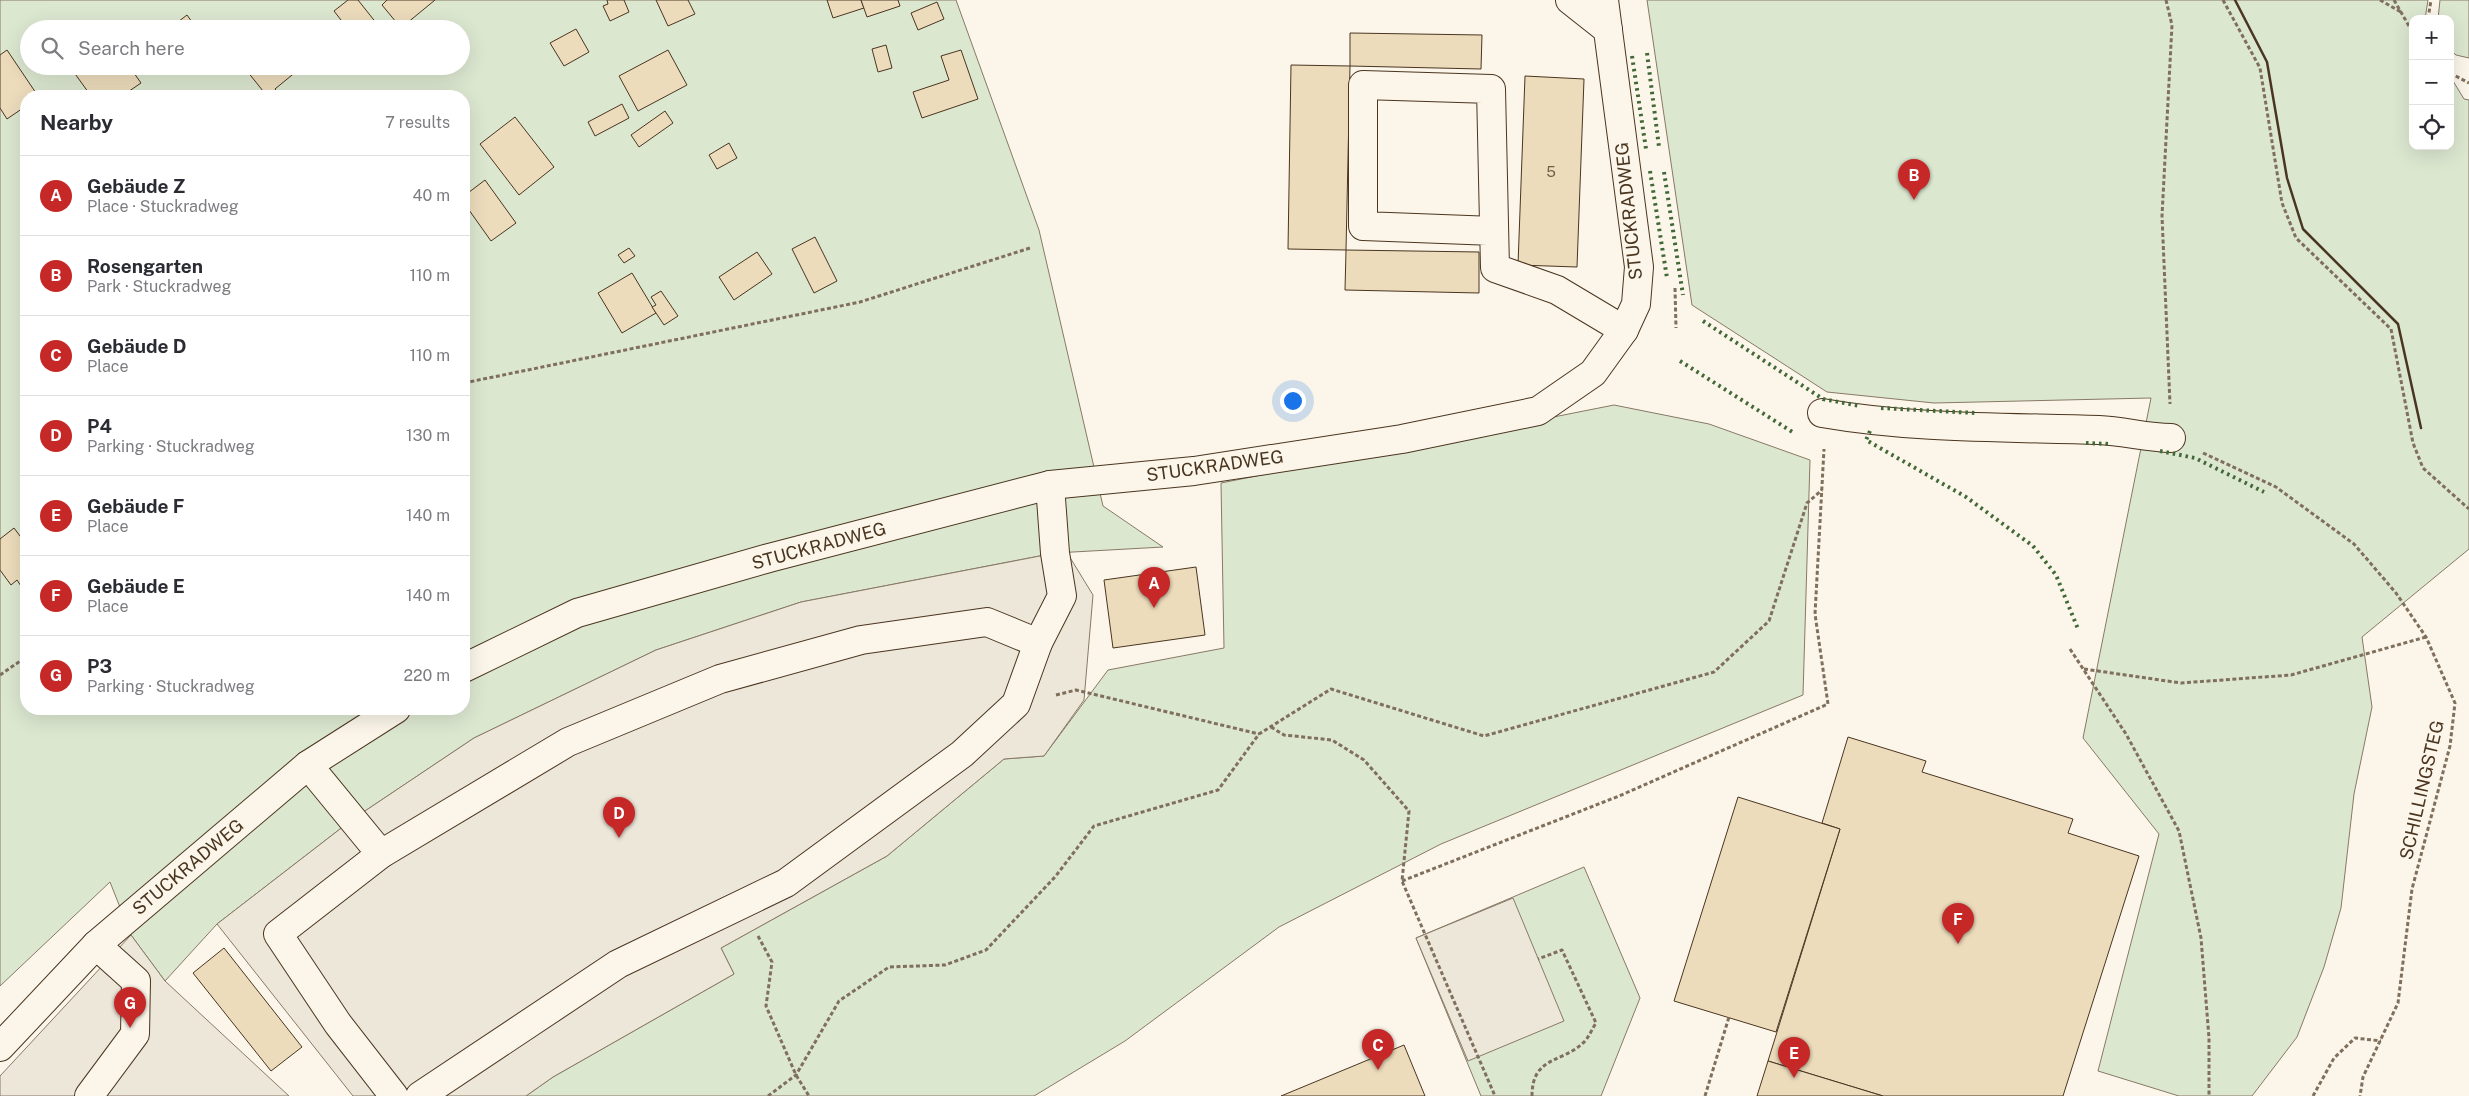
<!DOCTYPE html>
<meta charset="utf-8">
<style>
:root{--surface:#fff;--page:#f2f2f3;--text:#2b2b33;--muted:#7c7c81;--line:#e1e1e2;--accent:#c62828}
body{margin:0;font-family:"Public Sans",sans-serif;background:var(--page);color:var(--text)}
.controls{position:absolute;right:15px;top:15px;display:grid;overflow:hidden;border-radius:10px;box-shadow:0 5px 20px #0002}
.controls button{width:45px;height:45px;display:grid;place-items:center;padding:0;border:0;border-bottom:1px solid var(--line);background:var(--surface);color:var(--text);font:25px sans-serif}
.you{position:absolute;left:1292px;top:400px;width:18px;height:18px;margin:-12px;border:4px solid #fff;border-radius:50%;background:#1a73e8;box-shadow:0 0 0 8px #1a73e833}
.badge{display:grid;place-items:center;width:32px;height:32px;border-radius:50%;background:var(--accent);color:#fff;font-size:16px;font-weight:700}
.pin{position:absolute;translate:-50% -41px;filter:drop-shadow(0 1px 2px #0008)}
.pin::after{content:'';position:absolute;top:26px;width:18px;height:15px;background:inherit;clip-path:polygon(0 0,100% 0,50% 100%)}
.list{margin:0;padding:0;list-style:none}
h2{display:flex;justify-content:space-between;align-items:center;height:65px;margin:0;padding:0 20px;font-size:21px}
h2 small{font-size:16px;font-weight:400;color:var(--muted)}
.list li{display:grid;grid-template-columns:32px 1fr auto;gap:15px;align-items:center;box-sizing:border-box;height:80px;padding:0 20px;border-top:1px solid var(--line)}
.list b{display:block;font-size:19px;white-space:nowrap}
.list p{margin:0;font-size:16px;white-space:nowrap;color:var(--muted)}
.list em{font-size:16px;font-style:normal;color:var(--muted)}
.icon{flex:none;width:28px;height:28px;fill:none;stroke:currentColor;stroke-width:2;stroke-linecap:round;stroke-linejoin:round}
.map{position:relative;flex:none;width:2469px;height:1096px;overflow:hidden}
.search{position:absolute;background:var(--surface);box-shadow:0 5px 20px #0002;left:20px;top:20px;width:450px;height:55px;display:flex;align-items:center;gap:12px;box-sizing:border-box;padding:0 18px;border-radius:28px;color:var(--muted);font-size:19px}
.panel{position:absolute;background:var(--surface);box-shadow:0 5px 20px #0002;left:20px;top:90px;width:450px;height:625px;border-radius:20px}
.map>svg:first-child{display:block}
</style>
<div class="map">
<svg width="2469" height="1096" viewBox="0 0 2469 1096">
<rect width="100%" height="100%" fill="#fbf6e9"/>
<g fill="#dce7d0" stroke="#887966" fill-rule="evenodd">
<path d="M 0,0 L 956,0 L 1039,230 L 1103,506 L 1163,547 L 1055,553 L 801,602 L 656,650 L 474,738 L 353,819 L 217,924 L 165,981 L 131,935 L 110,882 L 0,986 ZM 29,29 L 461,29 L 461,66 L 29,66 ZM 26,96 L 464,96 L 464,709 L 26,709 Z"/>
<polygon points="1647,0 2428,0 2425,19 2413,19 2413,146 2450,146 2450,76 2464,99 2469,100 2469,549 2362,637 2372,707 2354,794 2341,908 2324,967 2297,1037 2252,1096 2179,1096 2098,1071 2159,834 2083,738 2151,398 1934,403 1827,392 1692,305"/>
<polygon points="2440,0 2469,0 2469,58 2456,55 2450,50 2450,19 2438,19"/>
<polygon points="1614,405 1709,424 1810,460 1803,695 1441,844 1279,927 1125,1041 1034,1096 526,1096 553,1077 734,974 721,948 887,856 1004,759 1044,756 1108,670 1224,648 1221,483"/>
<polygon points="1584,867 1640,998 1601,1096 1481,1096 1416,938"/>
</g>
<g fill="#ede7d9" stroke="#887966">
<polygon points="1066,551 1093,595 1084,700 1044,756 1004,759 887,856 721,948 734,974 553,1077 526,1096 353,1096 217,924 353,819 474,738 656,650 801,602"/>
<polygon points="1513,898 1564,1021 1468,1061 1416,938"/>
<polygon points="131,935 165,981 289,1096 0,1096 0,1076"/>
</g>
<g fill="#ecdcbc" stroke="#4a3520">
<polygon points="348,0 358,0 381,29 348,29 334,11"/>
<polygon points="387,0 435,0 401,28 382,5"/>
<polygon points="607,0 624,0 629,12 610,21 603,6 608,4"/>
<polygon points="656,0 688,0 695,14 668,26"/>
<polygon points="827,0 861,0 864,8 833,18"/>
<polygon points="861,0 898,0 900,6 867,17"/>
<polygon points="937,2 944,19 918,30 911,13"/>
<polygon points="187,15 197,29 177,29 174,25"/>
<polygon points="576,29 589,52 564,66 550,43"/>
<polygon points="1350,33 1482,35 1481,69 1350,66"/>
<polygon points="886,45 892,68 878,72 872,49"/>
<polygon points="7,50 38,96 26,96 26,106 7,119 0,108 0,55"/>
<polygon points="668,50 687,85 638,111 619,76"/>
<polygon points="961,50 978,99 922,118 913,92 949,80 941,56"/>
<polygon points="1291,65 1350,66 1346,250 1288,249"/>
<polygon points="80,66 129,66 141,83 122,96 91,96 73,71"/>
<polygon points="243,66 303,66 275,89 279,94 276,96 267,96"/>
<polygon points="1525,76 1584,79 1577,267 1518,265"/>
<polygon points="622,104 629,118 595,136 588,122"/>
<polygon points="665,111 673,123 639,147 631,135"/>
<polygon points="515,117 554,167 519,195 480,144"/>
<polygon points="729,143 737,158 717,169 709,155"/>
<polygon points="485,180 516,223 491,241 464,203 464,196"/>
<polygon points="815,237 837,281 814,293 792,249"/>
<polygon points="629,248 635,256 624,263 618,255"/>
<polygon points="1346,250 1479,252 1479,293 1345,290"/>
<polygon points="757,252 772,274 734,300 719,277"/>
<polygon points="632,273 656,313 622,333 598,293"/>
<polygon points="661,291 678,316 664,325 652,307 656,305 651,297"/>
<polygon points="14,528 26,544 26,587 23,589 17,580 11,585 0,570 0,539"/>
<polygon points="1196,567 1205,635 1113,648 1104,580"/>
<polygon points="1848,737 1926,761 1922,772 2073,819 2068,833 2139,856 2063,1096 1883,1096 1768,1061 1840,829 1822,823"/>
<polygon points="1738,797 1840,829 1776,1032 1674,1001"/>
<polygon points="224,948 302,1047 271,1071 193,973"/>
<polygon points="1404,1045 1425,1096 1281,1096"/>
<polygon points="1768,1061 1883,1096 1757,1096"/>
</g>
<g fill="none" stroke-linecap="round" stroke-linejoin="round">
<defs>
<g id="minor">
<polyline points="1570,0 1608,30"/>
<polyline points="1494,231 1363,226 1363,85 1491,89 1495,268 1557,290 1624,330"/>
<path d="M 1822,413 C 1914,429 2007,427 2099,430 C 2124,431 2147,438 2171,438"/>
<polyline points="464,668 577,613 769,558 1050,485 1194,471 1402,439 1538,411 1593,373 1624,330 1636,304 1639,267 1604,0"/>
<polyline points="308,765 381,854"/>
<polyline points="0,1047 96,945 308,765 396,709"/>
<polyline points="89,1096 135,1034 136,981 96,945"/>
<polyline points="394,1096 338,1024 278,934 381,854 568,742 720,679 861,640 987,622 1038,643"/>
<polyline points="420,1096 618,964 786,883 962,754 1016,704 1038,643 1062,596 1055,553 1050,485"/>
</g>
</defs>
<use href="#minor" stroke="#4a3520" stroke-width="30"/>
<g stroke="#7f6f5c" stroke-width="3" stroke-dasharray="4 2.5" stroke-linecap="butt">
<polyline points="2166,0 2172,25 2162,216 2170,404"/>
<polyline points="2223,0 2260,68 2282,203 2296,238 2391,329 2413,443 2423,468 2469,509"/>
<polyline points="2380,0 2401,12"/>
<polyline points="2394,0 2413,33"/>
<polyline points="2428,19 2431,0"/>
<polyline points="2450,73 2469,83"/>
<polyline points="1675,288 1676,328"/>
<polyline points="464,383 860,302 1030,248"/>
<polyline points="2203,453 2276,487 2354,544 2396,593 2426,637 2455,703 2450,746 2412,889 2398,1003 2363,1077 2360,1096"/>
<polyline points="2070,649 2126,734 2179,831 2201,938 2209,1038 2209,1096"/>
<polyline points="2084,669 2181,683 2291,675 2426,637"/>
<polyline points="0,675 26,657"/>
<polyline points="1056,695 1076,690 1259,734"/>
<polyline points="1271,727 1284,735 1332,740 1364,760 1409,811 1402,881 1495,1096"/>
<polyline points="1402,881 1619,796 1828,704 1815,614 1824,449"/>
<polyline points="758,936 772,962 766,1006 796,1075 809,1096"/>
<polyline points="768,1096 796,1075 839,1001 889,967 945,965 986,950 1055,877 1094,826 1218,790 1259,734 1331,689 1484,736 1714,672 1769,621 1807,503 1822,490"/>
<path d="M 1532,1096 C 1532,1056 1562,1063 1583,1043 C 1588,1039 1592,1029 1596,1023 L 1562,950 L 1538,959"/>
<polyline points="1705,1096 1729,1017"/>
<polyline points="2313,1096 2334,1058 2355,1038 2381,1041"/>
</g>
<use href="#minor" stroke="#fbf6e9" stroke-width="28"/>
<g stroke="#436837" stroke-width="4" stroke-dasharray="2.5 4" stroke-linecap="butt">
<polyline points="1647,53 1659,147"/>
<polyline points="1632,56 1646,149"/>
<polyline points="1650,171 1667,278"/>
<polyline points="1664,172 1683,295"/>
<polyline points="1703,321 1823,399 1860,406"/>
<polyline points="1680,361 1794,433"/>
<polyline points="1881,408 1975,413"/>
<polyline points="1870,431 1866,440 1966,497 2033,546 2056,575 2078,629"/>
<polyline points="2086,443 2109,444"/>
<polyline points="2160,451 2195,458 2264,492"/>
</g>
<polyline stroke="#4a3520" stroke-width="2.5" points="2235,0 2267,62 2287,178 2303,229 2398,324 2421,428"/>
</g>
<g text-anchor="middle" stroke-width="4" stroke-linejoin="round" paint-order="stroke">
<g font-size="15" fill="#725f47">
<text x="1551" y="177">5</text>
</g>
<g font-size="18" fill="#4a3520" stroke="#fbf6e9">
<text transform="translate(1629 211) rotate(-96)" y="6">STUCKRADWEG</text>
<text transform="translate(1215 466) rotate(-8)" y="6">STUCKRADWEG</text>
<text transform="translate(819 546) rotate(-15)" y="6">STUCKRADWEG</text>
<text transform="translate(2422 790) rotate(-77)" y="6">SCHILLINGSTEG</text>
<text transform="translate(188 867) rotate(-40)" y="6">STUCKRADWEG</text>
</g>
</g>
</svg>
<div class="controls">
<button>+</button>
<button>−</button>
<button><svg class="icon" aria-label="locate" viewBox="0 0 24 24"><circle cx="12" cy="12" r="6"/><path d="M12 2v4M12 18v4M2 12h4M18 12h4"/></svg></button>
</div>
<div class="you"></div>
<div class="pin badge" style="left:1154px;top:608px">A</div>
<div class="pin badge" style="left:1914px;top:200px">B</div>
<div class="pin badge" style="left:1378px;top:1070px">C</div>
<div class="pin badge" style="left:619px;top:838px">D</div>
<div class="pin badge" style="left:1794px;top:1078px">E</div>
<div class="pin badge" style="left:1958px;top:944px">F</div>
<div class="pin badge" style="left:130px;top:1028px">G</div>
<div class="search"><svg class="icon" aria-label="search" viewBox="0 0 24 24"><circle cx="10" cy="10" r="6"/><path d="M15 15l6 6"/></svg>Search here</div>
<section class="panel">
<h2>Nearby<small>7 results</small></h2>
<ul class="list">
<li><span class="badge">A</span><div><b>Gebäude Z</b><p>Place · Stuckradweg</p></div><em>40 m</em></li>
<li><span class="badge">B</span><div><b>Rosengarten</b><p>Park · Stuckradweg</p></div><em>110 m</em></li>
<li><span class="badge">C</span><div><b>Gebäude D</b><p>Place</p></div><em>110 m</em></li>
<li><span class="badge">D</span><div><b>P4</b><p>Parking · Stuckradweg</p></div><em>130 m</em></li>
<li><span class="badge">E</span><div><b>Gebäude F</b><p>Place</p></div><em>140 m</em></li>
<li><span class="badge">F</span><div><b>Gebäude E</b><p>Place</p></div><em>140 m</em></li>
<li><span class="badge">G</span><div><b>P3</b><p>Parking · Stuckradweg</p></div><em>220 m</em></li>
</ul>
</section>
</div>
